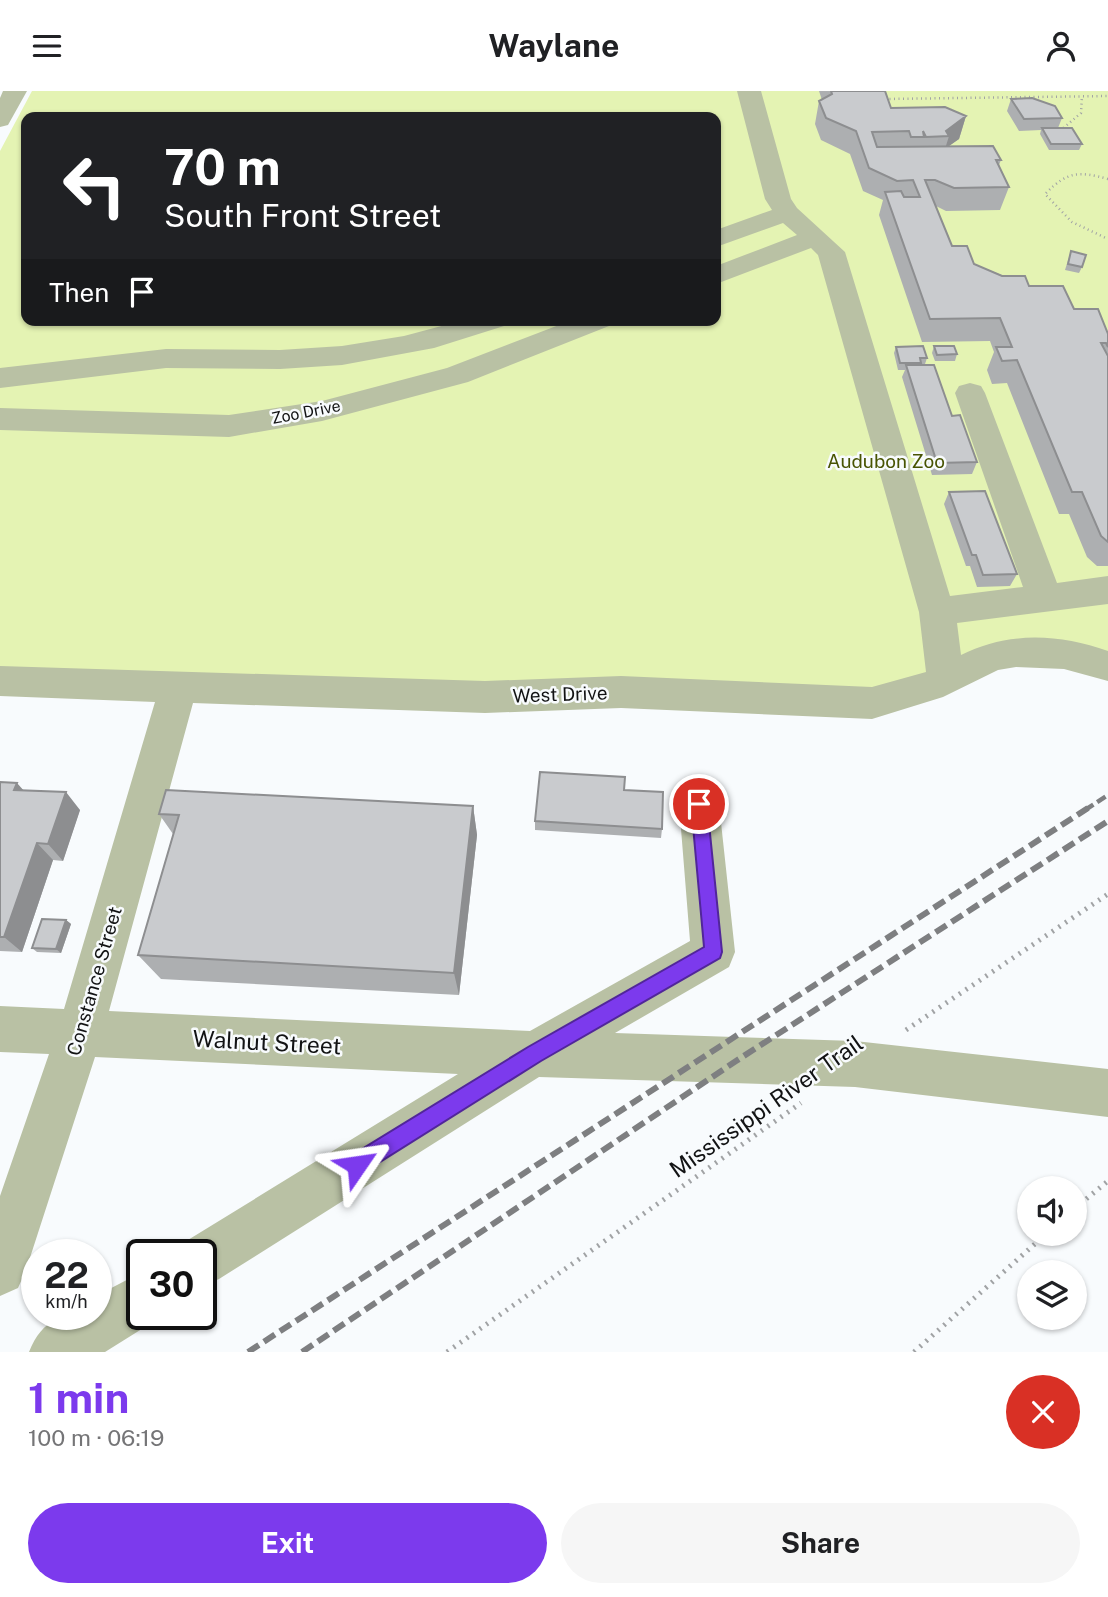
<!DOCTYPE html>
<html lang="en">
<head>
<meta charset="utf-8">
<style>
	body { margin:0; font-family:"Public Sans",sans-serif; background:#f6f6f6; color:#202124; height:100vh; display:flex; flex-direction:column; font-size:26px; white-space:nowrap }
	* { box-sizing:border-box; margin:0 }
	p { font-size:23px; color:#757577 }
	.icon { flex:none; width:38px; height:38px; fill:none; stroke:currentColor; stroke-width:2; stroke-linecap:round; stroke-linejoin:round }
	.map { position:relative; height:1261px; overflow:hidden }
	.side { display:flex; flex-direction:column; background:#fff; flex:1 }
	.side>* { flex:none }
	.guide { position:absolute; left:21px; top:21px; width:700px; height:214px; border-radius:14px; box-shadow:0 2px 5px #0004; background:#202124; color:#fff; overflow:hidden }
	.tools { position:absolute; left:1017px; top:1085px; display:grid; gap:14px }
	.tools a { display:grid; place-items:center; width:70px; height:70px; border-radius:50%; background:#fff; box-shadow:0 2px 5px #0004; font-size:35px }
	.speed { position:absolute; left:21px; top:1148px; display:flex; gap:14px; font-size:35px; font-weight:700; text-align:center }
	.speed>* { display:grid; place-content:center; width:91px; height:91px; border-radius:50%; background:#fff; box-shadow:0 2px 5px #0004; line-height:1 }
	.speed small { font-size:18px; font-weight:400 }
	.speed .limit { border:4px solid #111; border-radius:10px; background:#fff; color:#111 }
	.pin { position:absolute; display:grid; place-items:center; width:60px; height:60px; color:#fff; margin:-30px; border:4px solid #fff; border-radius:50%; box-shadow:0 2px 7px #0007 }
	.me { position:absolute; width:77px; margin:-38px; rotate:58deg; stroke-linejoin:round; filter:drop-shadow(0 0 5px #0008) }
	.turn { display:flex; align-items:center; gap:24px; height:147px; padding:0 28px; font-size:32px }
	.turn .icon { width:91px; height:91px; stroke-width:2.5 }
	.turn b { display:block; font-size:49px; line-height:60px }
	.then { display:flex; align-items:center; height:66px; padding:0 28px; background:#0003; gap:14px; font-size:26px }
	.round { display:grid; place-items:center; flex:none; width:74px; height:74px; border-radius:37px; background:#f6f6f6 }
	.head { display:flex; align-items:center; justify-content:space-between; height:119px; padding:0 28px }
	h1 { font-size:42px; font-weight:700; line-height:52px; color:#7c3aed }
	.action { display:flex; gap:14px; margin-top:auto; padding:14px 28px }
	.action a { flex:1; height:80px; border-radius:42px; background:#7c3aed; color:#fff; font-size:28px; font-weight:700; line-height:80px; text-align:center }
	.action a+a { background:#f6f6f6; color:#202124 }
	header { display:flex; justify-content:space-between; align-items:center; height:91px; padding:0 28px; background:#fff; font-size:32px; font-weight:700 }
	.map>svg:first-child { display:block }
</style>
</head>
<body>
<header><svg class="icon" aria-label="menu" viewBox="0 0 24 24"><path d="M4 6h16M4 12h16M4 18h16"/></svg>Waylane<svg class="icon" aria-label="person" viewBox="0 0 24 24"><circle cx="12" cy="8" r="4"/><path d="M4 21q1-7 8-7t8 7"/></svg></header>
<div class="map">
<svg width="1108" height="1261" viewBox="0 0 1108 1261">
	<rect width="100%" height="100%" fill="#f8fbfd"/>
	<path fill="#e4f3b3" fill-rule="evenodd" d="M32 0H1108V575L1026 560 872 612 0 581V60ZM26 26H716V229H26Z"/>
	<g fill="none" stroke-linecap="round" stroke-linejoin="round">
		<path stroke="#a1a3a5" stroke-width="2.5" stroke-dasharray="1 3.5" stroke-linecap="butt" d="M885 8 1108 5
			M1060 40 1081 22 1082 5
			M1108 88C1078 80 1068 80 1045 103L1072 131 1108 148"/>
		<path stroke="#a1a3a5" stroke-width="5" stroke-dasharray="2 6" stroke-linecap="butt" d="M906 939 1108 803
			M1074 1118 1108 1090
			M447 1261 801 1012
			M914 1261 1046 1143"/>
		<path fill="#b9c1a4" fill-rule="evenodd" d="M3 0H27L8 34 0 36V7Z
			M737 0H761L791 108 797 117 845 161 950 505 1023 496 955 302 959 295 970 292 981 295 985 302 1057 492 1108 485V513L957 532 961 564C1009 540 1059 543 1108 560V590L1064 578 1016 576 998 579 943 606 872 628 621 617 485 622 193 612 109 920 530 940 690 850 679 713 685 700 699 695 713 700 719 713 735 861 729 876 615 942 855 950 1108 978V1026L855 996 539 986 219 1188 201 1196V1164H178L183 1152 458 983 95 966 26 1179 18 1197 0 1205V1105L49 963 0 961V915L64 918 155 611 0 605V575L485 590 621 585 872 596 926 581 919 521 818 164 811 157 716 193V175L797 144 783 132 716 156V139L772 119 765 108Z
			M464 229H508L504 235 434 257 342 274 280 278 166 277 0 297V277L166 258 280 259 342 255 404 245Z
			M572 229H613L609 235 468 291 322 330 229 346 0 339V317L229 324 322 310 447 277Z
			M142 1181V1223H162L161 1226 105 1261H29C43 1227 62 1223 96 1223V1205Z"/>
		<path stroke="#7e7f81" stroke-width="4.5" stroke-dasharray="10 4.5" stroke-linecap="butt" d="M1085 719 1108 704"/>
		<path stroke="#7e7f81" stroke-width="6" stroke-dasharray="13 6" stroke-linecap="butt" d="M248 1261 1088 717
			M302 1261 736 970 1108 730"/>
	</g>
	<path fill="#adafb1" d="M819 0H885L891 17 966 25 959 48 948 55 1001 69 999 74 1009 96 1000 119 946 120 936 115 952 155 974 173 1029 195 1074 218 1108 243V475H1097L1087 466 1069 423H1059L1007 292 992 293 987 279 994 261 990 250 922 251 879 124 883 109 863 100 850 63 821 49 815 33 819 10 822 9Z
		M1011 8 1062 27 1058 37 1082 53 1079 59H1049L1040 43 1041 39 1019 40 1007 20Z
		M1071 160 1082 176 1079 182 1065 179Z
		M934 255 957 263 955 270H935L932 262Z
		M896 256 927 267 925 273 921 274 952 325 977 371 972 383 932 384 902 286 905 279H898L894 262Z
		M949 401 1017 483 1010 495 977 496 970 475H966L944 413Z
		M0 691 80 719 63 770 53 769 22 861 0 860Z
		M624 699 662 738 661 747 535 739V730Z
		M473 715 477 744 459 904 161 888 138 864 173 743 159 723Z
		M66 829 71 833 61 862 37 861 32 857Z"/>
	<path fill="#8d8e90" d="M966 25 959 48 945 58 949 45 946 40Z
		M17 692 33 710 14 699Z
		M66 701 80 719 63 770 48 753Z
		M473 715 477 744 459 904 454 882Z
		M37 752 53 769 22 861 4 846Z
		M66 829 71 833 61 862 56 858Z"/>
	<path fill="#c9cbce" stroke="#8d8e90" stroke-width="2" d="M831 0H885L891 17 945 16 966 25 946 40 949 45 926 46 923 40 924 46H911L909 40 872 41 877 56 993 55 1001 69H996L1009 96 954 97 935 89H925L952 155H967L974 173 1002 185H1025L1029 195H1063L1074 218H1098L1108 243V256L1106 252H1101L1108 265V451L1101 445 1082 401H1072L1017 269 1002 270 996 256H1012L1000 227 930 228 885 101 901 100 904 106H920L913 89 897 90 869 77 856 40 826 27 819 10 832 3Z
		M1032 7 1055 15 1062 27 1024 28 1011 8Z
		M1042 37H1072L1082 53H1051Z
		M1071 160 1086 164 1082 176 1068 173Z
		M923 255 927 267H920L921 272H900L896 256Z
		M934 255H954L957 263 937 264Z
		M906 274H934L952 325 960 324 977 371 937 372Z
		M985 400 1017 483 983 484 976 464H972L949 401Z
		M540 681 625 686 624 699 663 701 662 738 535 730Z
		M0 691 17 692 14 699 66 701 48 753 37 752 4 846H0Z
		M166 699 473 715 454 882 138 864 179 724 159 723Z
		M42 828 66 829 56 858 32 857Z"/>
	<path fill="#7c3aed" stroke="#51269a" stroke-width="2" d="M699 705 705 708 707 713 722 861 720 867 541 970 364 1081 357 1084 349 1081 346 1074 349 1066 528 956 704 856 691 713 693 708Z"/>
	<g text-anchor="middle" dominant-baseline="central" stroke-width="5" stroke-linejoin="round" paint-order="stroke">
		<g font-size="16" fill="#121314" stroke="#f8fbfd">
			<text transform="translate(306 321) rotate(-11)">Zoo Drive</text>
		</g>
		<g font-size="19" fill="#485403" stroke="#f8fbfd">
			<text x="886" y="370">Audubon Zoo</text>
		</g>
		<g font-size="19" fill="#121314" stroke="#f8fbfd">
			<text transform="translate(560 603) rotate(-2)">West Drive</text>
			<text transform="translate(94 890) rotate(-74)">Constance Street</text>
		</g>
		<g font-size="23" fill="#121314" stroke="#f8fbfd">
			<text transform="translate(267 951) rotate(3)">Walnut Street</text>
			<text transform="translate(766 1015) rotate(-35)">Mississippi River Trail</text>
		</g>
	</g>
</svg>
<div class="tools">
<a><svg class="icon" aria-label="sound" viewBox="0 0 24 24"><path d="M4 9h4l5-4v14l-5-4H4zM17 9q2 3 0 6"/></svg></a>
<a><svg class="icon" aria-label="layers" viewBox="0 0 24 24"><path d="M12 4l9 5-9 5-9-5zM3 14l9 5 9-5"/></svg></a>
</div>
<div class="speed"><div>22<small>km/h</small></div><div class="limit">30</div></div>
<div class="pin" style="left:699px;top:713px;background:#d93025"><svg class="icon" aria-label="arrive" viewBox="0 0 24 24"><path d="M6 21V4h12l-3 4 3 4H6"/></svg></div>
<svg class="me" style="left:357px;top:1074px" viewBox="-20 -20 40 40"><path d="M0-17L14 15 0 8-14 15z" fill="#7c3aed" stroke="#fff" stroke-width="4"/></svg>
<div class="guide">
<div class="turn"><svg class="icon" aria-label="left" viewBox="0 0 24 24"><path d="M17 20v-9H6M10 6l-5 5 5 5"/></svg><div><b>70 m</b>South Front Street</div></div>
<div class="then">Then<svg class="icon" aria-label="arrive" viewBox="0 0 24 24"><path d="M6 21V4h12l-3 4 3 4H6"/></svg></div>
</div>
</div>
<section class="side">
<div class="head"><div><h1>1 min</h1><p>100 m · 06:19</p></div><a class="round" style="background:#d93025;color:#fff"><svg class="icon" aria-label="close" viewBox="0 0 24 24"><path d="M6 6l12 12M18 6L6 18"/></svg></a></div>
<div class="action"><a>Exit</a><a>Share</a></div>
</section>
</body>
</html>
